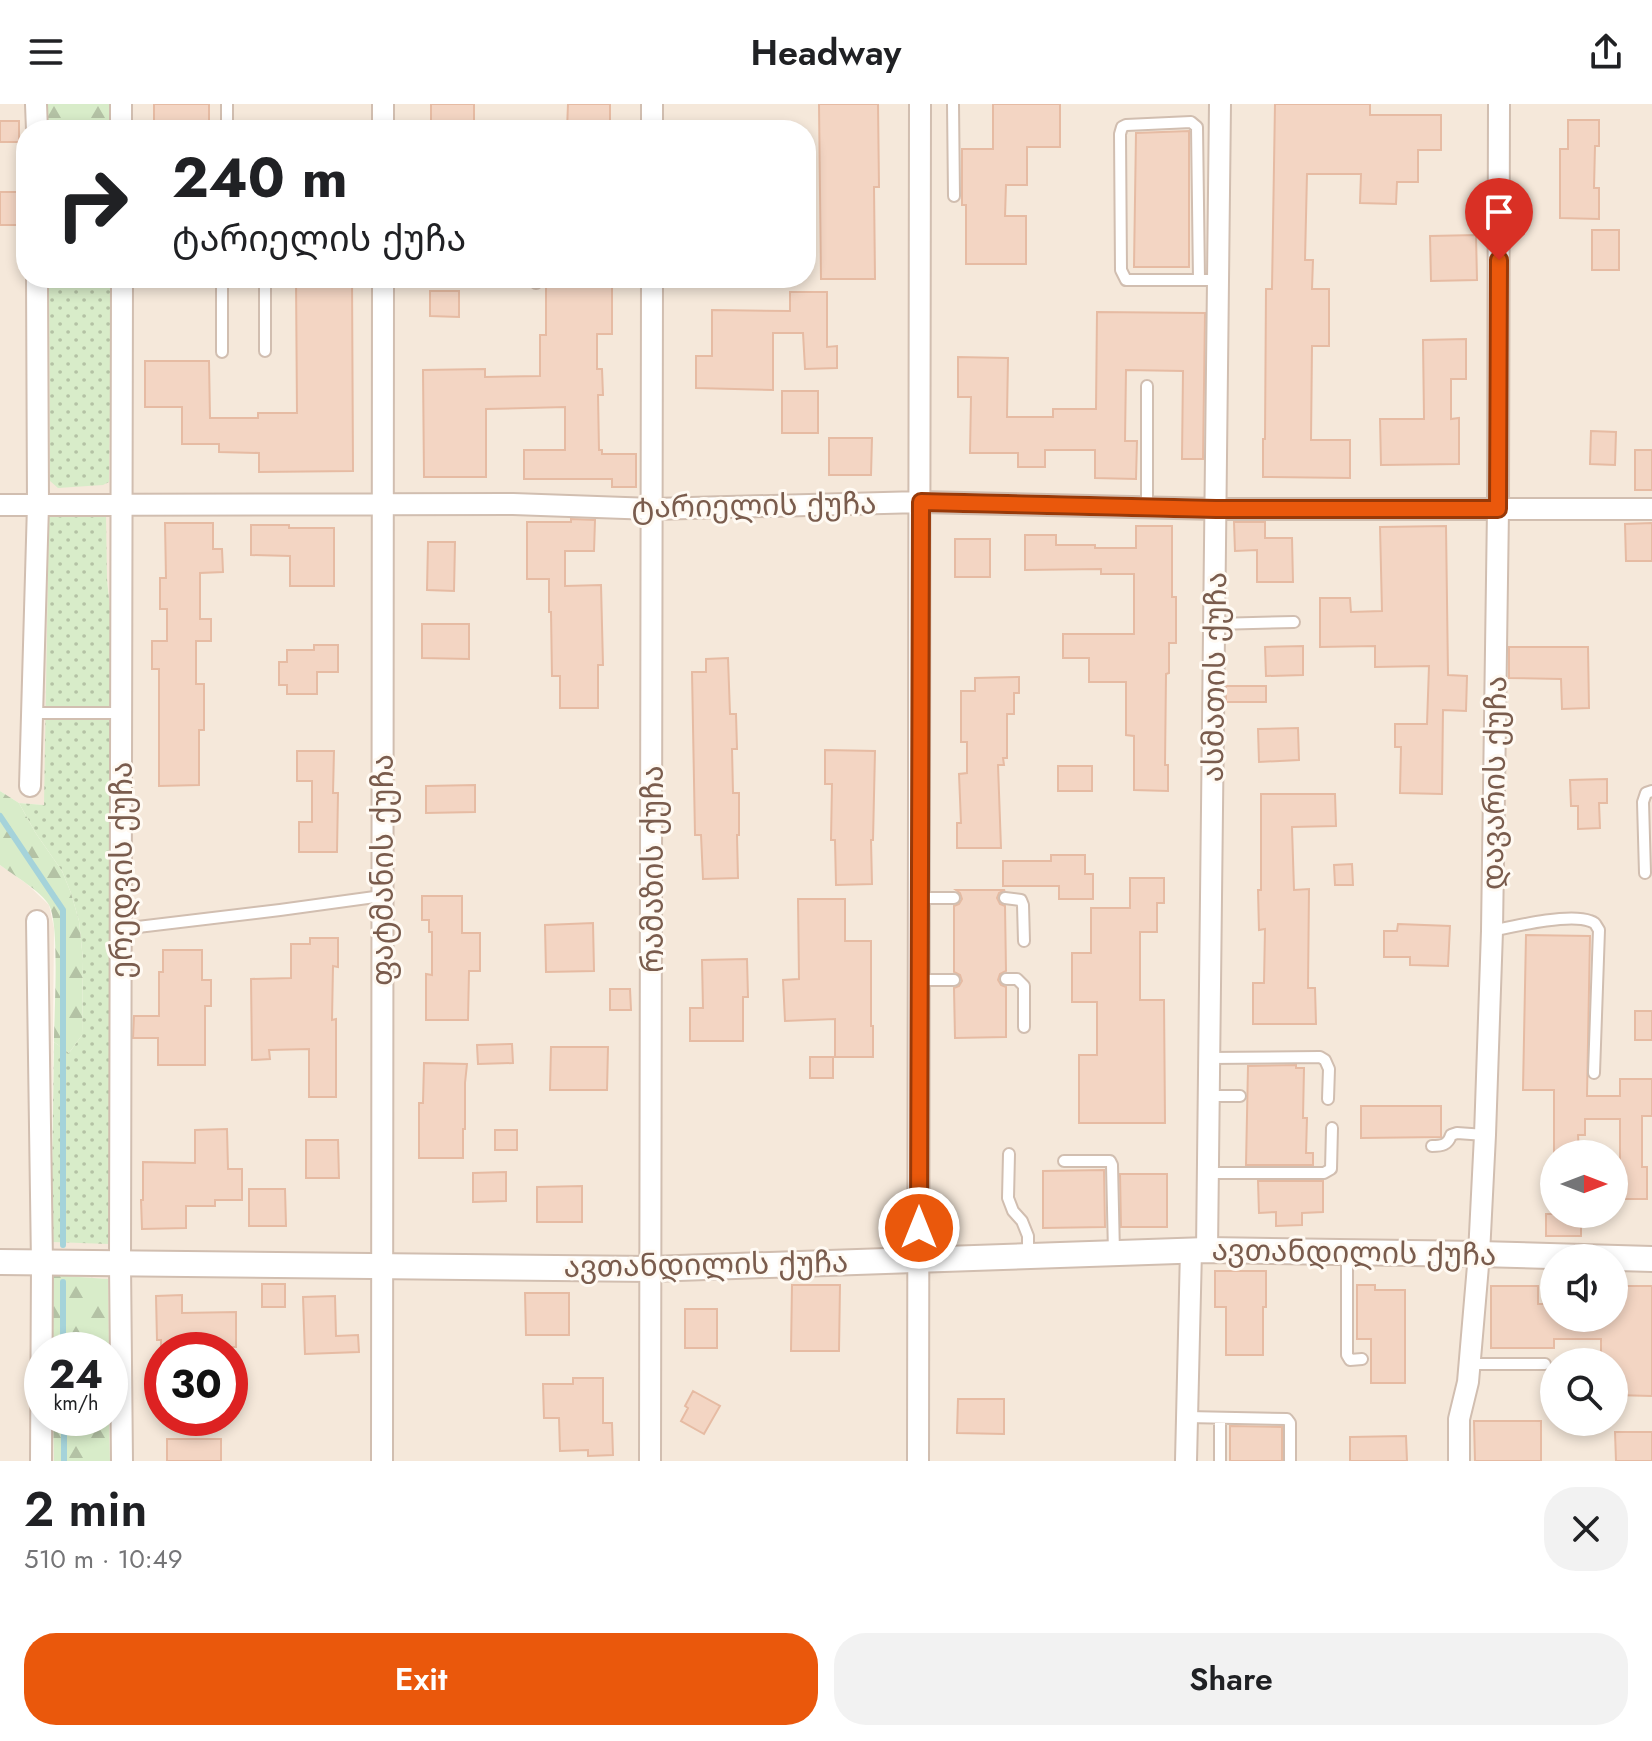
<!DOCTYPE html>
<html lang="en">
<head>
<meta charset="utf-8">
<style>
	body { margin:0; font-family:Jost,"Noto Sans Georgian",sans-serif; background:#f2f2f2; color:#202124; height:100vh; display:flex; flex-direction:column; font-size:30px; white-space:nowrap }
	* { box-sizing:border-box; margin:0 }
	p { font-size:26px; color:#757577 }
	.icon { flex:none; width:44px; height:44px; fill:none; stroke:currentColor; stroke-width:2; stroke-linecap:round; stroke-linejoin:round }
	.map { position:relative; height:1357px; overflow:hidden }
	.panel { display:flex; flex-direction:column; background:#fff; flex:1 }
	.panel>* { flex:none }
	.banner { position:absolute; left:16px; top:16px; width:800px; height:168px; border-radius:32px; box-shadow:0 4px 12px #0003; background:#fff; color:#202124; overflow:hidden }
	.needle { width:52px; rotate:90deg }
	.fabs { position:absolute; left:1540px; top:1036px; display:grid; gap:16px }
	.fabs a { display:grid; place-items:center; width:88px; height:88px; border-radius:50%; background:#fff; box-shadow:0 4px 12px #0003; font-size:40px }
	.speed { position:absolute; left:24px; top:1228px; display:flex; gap:16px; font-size:40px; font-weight:700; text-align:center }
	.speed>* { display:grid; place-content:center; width:104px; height:104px; border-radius:50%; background:#fff; box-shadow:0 4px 12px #0003; line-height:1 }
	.speed small { font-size:20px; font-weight:400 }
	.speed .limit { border:12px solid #d22; background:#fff; color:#111 }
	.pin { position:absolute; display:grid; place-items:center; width:68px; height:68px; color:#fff; margin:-82px -34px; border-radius:50% 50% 50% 0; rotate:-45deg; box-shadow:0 0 8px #0007 }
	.pin .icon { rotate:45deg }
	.me { position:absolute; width:88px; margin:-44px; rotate:0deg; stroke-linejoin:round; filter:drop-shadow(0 0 6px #0008) }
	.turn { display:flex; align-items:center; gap:28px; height:168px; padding:0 24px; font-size:36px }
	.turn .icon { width:104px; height:104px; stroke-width:2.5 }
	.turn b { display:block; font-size:56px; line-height:68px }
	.round { display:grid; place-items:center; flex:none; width:84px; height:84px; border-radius:32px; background:#f2f2f2 }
	.overview { display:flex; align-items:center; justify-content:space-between; height:136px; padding:0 24px }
	h1 { font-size:48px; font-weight:600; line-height:60px }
	.button { display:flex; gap:16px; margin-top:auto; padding:16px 24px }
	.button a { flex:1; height:92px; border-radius:32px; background:#ea580c; color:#fff; font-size:32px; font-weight:600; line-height:92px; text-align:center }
	.button a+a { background:#f2f2f2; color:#202124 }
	header { display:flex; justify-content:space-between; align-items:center; height:104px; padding:0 24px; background:#fff; font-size:36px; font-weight:600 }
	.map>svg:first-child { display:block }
</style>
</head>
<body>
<header><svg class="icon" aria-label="menu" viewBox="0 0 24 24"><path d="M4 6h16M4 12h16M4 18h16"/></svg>Headway<svg class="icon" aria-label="share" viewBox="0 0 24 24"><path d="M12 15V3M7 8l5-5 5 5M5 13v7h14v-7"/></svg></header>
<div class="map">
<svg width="1652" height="1357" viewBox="0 0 1652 1357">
	<defs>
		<pattern id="grass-dots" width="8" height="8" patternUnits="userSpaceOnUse" patternTransform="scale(2)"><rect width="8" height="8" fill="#d8ecc9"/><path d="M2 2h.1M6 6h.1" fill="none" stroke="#b4c2a5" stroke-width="1.8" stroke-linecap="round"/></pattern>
		<pattern id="forest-firs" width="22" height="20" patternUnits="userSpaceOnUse" patternTransform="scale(2)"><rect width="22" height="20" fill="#d8ecc9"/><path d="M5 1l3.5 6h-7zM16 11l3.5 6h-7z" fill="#b4c2a5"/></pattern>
	</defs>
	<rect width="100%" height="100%" fill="#fdf6ec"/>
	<path fill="#f5e8da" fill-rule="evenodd" d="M0 0H48V26H26V174H49L50 377H109L112 174H806V26H113V0H1652V1357H110L108 1175 51 1172 52 1246H42V1314H53L54 1357H0V761L27 780 49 801 54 824 51 1138 110 1139 111 514 107 475 44 701 19 699 0 687ZM1554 1050H1614V1110H1554ZM1554 1154H1614V1214H1554ZM162 1246H230V1314H162ZM1554 1258H1614V1318H1554Z"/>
	<path fill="url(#grass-dots)" d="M49 174H112L109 378 103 381 58 384 50 377Z
		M49 409 106 410 107 475 111 514 110 1140 51 1138 54 938 69 949 82 931 83 856 79 817 71 789 62 767 35 728 19 699 44 701Z"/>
	<path fill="url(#forest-firs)" d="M48 0H113V20L66 26H48Z
		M0 687 19 699 35 728 62 767 71 789 79 817 83 856 82 931 69 949 54 938C54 911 60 820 49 801 42 788 12 770 0 761Z
		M51 1171 108 1175 109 1246H52Z
		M53 1314H109L110 1357H54Z"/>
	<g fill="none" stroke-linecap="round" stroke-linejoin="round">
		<path stroke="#a5d3da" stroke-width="6" d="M0 712 63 806V1141
			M63 1178V1246
			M64 1314V1357"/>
	</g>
	<path fill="#f3d5c3" stroke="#e6bba3" stroke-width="2" d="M154 0H209V26H154Z
		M431 0H474V17H468V26H431Z
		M568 0H610V26H567Z
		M819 0H878L879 83H874L875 175H821Z
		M993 0H1060V43H1027V81H1006L1005 112H1026V160H966V101H962V45H993Z
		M1275 0H1370V11H1441V46H1418V78H1397L1396 100 1360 99 1361 70H1307L1305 156H1313L1312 185H1329V242H1312L1311 336H1350V374L1263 373V335H1265L1266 185H1272Z
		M1568 16H1599V42H1595L1594 84H1599V115L1560 114V45H1568Z
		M0 17H19V38H0Z
		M1189 27V163H1134L1136 29Z
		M0 88H19V121H0Z
		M1592 126H1619V166H1592Z
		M1476 131 1477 176 1431 177 1430 132Z
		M296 174H352L353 367 259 368V349L219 348V340H182V303H145V257H209L210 314H258V309H297Z
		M546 174H612V230H597V265H602L603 291H598L599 346H602V350H636V383H612V375H524V346H565V303L486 305V373H424L423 266 485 265V273L540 272V231H546Z
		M430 187H459V213L430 212Z
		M790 188H827V243L837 242V264L805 265 803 229H773V286L696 284V252H712V206L790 207Z
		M1097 208 1205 209 1203 355H1182L1183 267 1126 266 1125 337H1137L1136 375 1095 374V346H1045V363H1018V349H970L971 293H958V253L1008 254 1007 313H1053V305H1096Z
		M1466 235V275H1451V315L1459 314V360L1381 361 1380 315H1424L1423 236Z
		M782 287H818V329H782Z
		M1591 327 1616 328 1615 361 1590 360Z
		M829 334H872L871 371H829Z
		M1635 346H1652V386H1635Z
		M571 415 595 416 594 447H565V482L601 481 603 561H598V604H560V572H552L551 508H549V475H527V418H571Z
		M1234 418H1265V434H1292L1293 478H1257V446L1235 447Z
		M165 419H213V445H222L223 468 200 469V515H211V537H196V580H204V626H199V681L159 682V565H152V537H167V505H160V474H166Z
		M1652 419V457H1626L1625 420Z
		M251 421H289V424H334V482H290V452L251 451Z
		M1136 422H1172V493H1176V539H1169V569L1166 570 1165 661H1168V687L1134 686V632L1126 631V578H1089V554H1063V530H1134V470H1101V465L1025 466V431H1056V441H1095V444H1136Z
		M1446 422 1448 571 1467 572 1466 607 1443 606 1442 690 1400 689 1401 643H1395V620H1427L1429 562 1375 563V542L1320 543V494H1350L1351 508 1382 507 1380 423Z
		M955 435H990V473H955Z
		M428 438H455L454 487 427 486Z
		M422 520H469V555L422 554Z
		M314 541H338V568H317V590H287V581H279V558H287V546H314Z
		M1303 542V571L1266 572 1265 543Z
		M1509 543H1588L1589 604 1562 605 1561 575 1509 574Z
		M728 554 730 610H736L737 645H732L733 689H739V731H737L738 774 703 775 701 731H695L692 568H706V555Z
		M1019 573V589H1014V610H1007V654H1003L1004 661H998L1001 744H957V719H961L959 670 967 669V638H961V587H975V574Z
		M1226 582H1266V598H1226Z
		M1298 624 1299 656 1259 658 1258 625Z
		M825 646 875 647 873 736H871L872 780 836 781 835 736H831L832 680H825Z
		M297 647H334L333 689H338L337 748H299V718H312V677H297Z
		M1058 662H1092V687H1058Z
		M1607 675V699H1599L1600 724 1578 725V702H1571L1570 676Z
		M475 681V708L426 709V682Z
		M1261 690H1335L1336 722 1292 723 1294 786 1309 785 1308 884H1315L1316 920H1253V879H1264L1265 825 1259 826 1258 786H1261Z
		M1051 751H1085V770H1093V795H1059V782H1003V757H1051Z
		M1352 760 1353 781H1335L1334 761Z
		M1130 774H1164V799H1157V828H1140V896H1164L1165 1019H1079V951H1097V898H1072V849H1091V804H1130Z
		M956 786H1005L999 789 997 794 1000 800 1005 802 1006 867 1000 870 998 876 1001 881 1006 883V933L955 934 954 884 959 882 962 877 960 871 954 868V802L959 800 962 795 960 789Z
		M422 792H462V829H480V867H469L468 916H426V870L432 871V828H429V816H422Z
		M798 795H845V837H871V922H873V953H835V915L785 917 783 876 799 875Z
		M593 819 594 867 546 868 545 821Z
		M1398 820 1450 822 1448 862 1410 861V853H1384V827H1397Z
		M1526 831 1590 832 1587 992H1620V975H1652V1012H1642V1063H1647V1095H1618V1089H1614V1063H1620V1015H1585V1031H1578L1579 1049H1554V986H1523Z
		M310 834H338V863L333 862 332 916 336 915V993H309V945L269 946 270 955 252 956 251 875 291 874V840H310Z
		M163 846H202V876H211V902H205V961H158V934H133L134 912H159V868H163Z
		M747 855 748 893H743V937H690V904H703L702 856Z
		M610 885H630L631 906H610Z
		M1635 907H1652V936H1635Z
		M512 940 513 959 478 960 477 941Z
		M551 943H608L607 986H550Z
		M810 953H833V974H810Z
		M424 959 467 960 465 979V1025H463V1054H419V999H423Z
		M1296 961V964H1304L1303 1014H1307L1306 1049H1313V1061H1246L1248 962Z
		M1361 1002H1441V1033L1361 1034Z
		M227 1025 228 1065H242V1096H215V1102H186V1124L142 1125 141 1096H143V1058L195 1059V1026Z
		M495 1026H517V1046H495Z
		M306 1036H338L339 1074H306Z
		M1104 1066 1105 1123 1043 1124V1067Z
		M506 1068V1097L473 1098V1069Z
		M1120 1070H1167V1123H1121Z
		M1258 1077H1323V1108L1302 1109V1121L1276 1122V1108L1259 1109Z
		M582 1082V1118H537V1083Z
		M249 1085H285L286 1122H249Z
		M1546 1110H1581V1132H1546Z
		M1215 1167H1266V1203H1263V1251H1226V1203H1215Z
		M262 1180H285V1203H262Z
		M792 1181H840L839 1247H791Z
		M1357 1181H1375V1186H1405V1279H1371V1235H1357Z
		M1491 1182H1538V1200H1554V1214H1614V1182H1652V1292L1614 1291V1258H1601V1235H1554V1244H1491Z
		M525 1189H569V1231H526Z
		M182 1191V1209L236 1208V1243H161V1236H157L156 1192Z
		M335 1192 336 1232 358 1231 359 1248 305 1250 303 1193Z
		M685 1205H717V1244H685Z
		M573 1274H603V1319H612L613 1351 588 1352V1346L560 1347 559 1314H544L543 1280H573Z
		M693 1287 720 1302 704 1330 681 1317 688 1304 685 1302Z
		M958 1295H1004V1330L957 1329Z
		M1474 1317H1541V1357H1475Z
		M1230 1322 1282 1323V1357H1230Z
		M1615 1328H1652V1357H1616Z
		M1406 1332 1407 1357H1350V1333Z
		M167 1335H221V1357H167Z"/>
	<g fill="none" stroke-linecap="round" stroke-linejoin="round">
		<g stroke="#d1beb0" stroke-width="14">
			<path id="service" d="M227 0V26
				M953 0 954 92
				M222 174V248
				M536 174V179
				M1199 176 1197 23 1191 18 1126 21 1122 23 1120 30 1121 166 1126 176H1219
				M265 247V174
				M1147 282V404
				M1214 520 1294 518
				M32 609H121
				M1645 769 1643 698 1646 689 1652 687
				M920 794H954
				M1005 794 1021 796 1023 801 1024 837
				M121 825 280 806 382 792
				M1492 827C1515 822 1569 809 1590 817 1596 819 1595 820 1599 826L1594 969
				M1006 875H1017L1024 882V923
				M920 876H954
				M1209 954 1320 953 1325 956 1329 965 1328 995
				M1209 992H1240
				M1432 1042C1442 1042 1448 1041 1451 1031L1457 1029 1485 1031
				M1009 1050 1008 1094 1013 1107 1022 1117 1028 1132V1152
				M1064 1057H1110L1112 1061 1114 1149
				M1208 1069H1324L1331 1065 1332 1024
				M1347 1150V1251L1350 1256 1362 1255
				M1469 1260H1545
				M1187 1313 1287 1315 1290 1319V1357
				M1220 1357V1314"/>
		</g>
		<g stroke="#d1beb0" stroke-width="24">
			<path id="minor" d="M36 0 37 26
				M121 0V26
				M383 0V26
				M652 0V26
				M122 174 120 1161 122 1357
				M0 401 513 400 653 405 921 398 1216 405H1652
				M30 682 38 401 37 174
				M37 817 42 1159 41 1357
				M1207 1146 1220 0
				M382 1357 383 174
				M650 1357 652 174
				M918 1357 920 0
				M1186 1357 1191 1146
				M1459 1357V1315L1468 1278 1479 1150 1485 1031 1492 827 1498 405 1499 0"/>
		</g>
		<g stroke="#d1beb0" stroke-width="28">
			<path id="tertiary" d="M0 1158 650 1165 1207 1146 1479 1150 1652 1155"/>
		</g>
		<use href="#service" stroke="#fff" stroke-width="10"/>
		<use href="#minor" stroke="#fff" stroke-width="20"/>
		<use href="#tertiary" stroke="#fff" stroke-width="24"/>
	</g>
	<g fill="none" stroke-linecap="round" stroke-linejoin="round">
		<g stroke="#983908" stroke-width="20">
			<path id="route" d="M919 1124 921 398 1216 405H1498L1499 156"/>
		</g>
		<use href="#route" stroke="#ea580c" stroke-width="14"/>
	</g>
	<g text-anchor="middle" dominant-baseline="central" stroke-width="6" stroke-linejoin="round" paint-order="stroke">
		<g font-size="30" fill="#7a5c4d" stroke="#fffaf3">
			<text transform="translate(754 401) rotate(-1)">ტარიელის ქუჩა</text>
			<text transform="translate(1214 573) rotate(-89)">ასმათის ქუჩა</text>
			<text transform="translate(1494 679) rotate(-89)">დავარის ქუჩა</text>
			<text transform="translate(652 765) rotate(-90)">რამაზის ქუჩა</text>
			<text transform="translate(121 766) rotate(-90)">ერედვის ქუჩა</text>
			<text transform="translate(382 766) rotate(-90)">ფატმანის ქუჩა</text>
			<text transform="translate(1354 1148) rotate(1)">ავთანდილის ქუჩა</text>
			<text transform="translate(706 1160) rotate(-1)">ავთანდილის ქუჩა</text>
		</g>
	</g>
</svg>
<div class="fabs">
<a><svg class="needle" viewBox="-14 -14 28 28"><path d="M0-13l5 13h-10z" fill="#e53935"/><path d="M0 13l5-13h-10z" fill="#757577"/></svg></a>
<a><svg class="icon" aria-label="sound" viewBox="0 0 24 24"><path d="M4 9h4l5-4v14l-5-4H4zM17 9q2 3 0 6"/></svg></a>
<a><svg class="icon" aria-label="search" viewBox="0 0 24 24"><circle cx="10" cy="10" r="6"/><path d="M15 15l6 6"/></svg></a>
</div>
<div class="speed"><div>24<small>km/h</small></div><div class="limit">30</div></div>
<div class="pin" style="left:1499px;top:156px;background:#d93025"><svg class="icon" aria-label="arrive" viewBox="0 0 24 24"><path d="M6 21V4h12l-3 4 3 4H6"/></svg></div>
<svg class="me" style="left:919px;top:1124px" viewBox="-20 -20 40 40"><circle r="17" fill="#ea580c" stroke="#fff" stroke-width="3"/><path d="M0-11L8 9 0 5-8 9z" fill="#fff"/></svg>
<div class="banner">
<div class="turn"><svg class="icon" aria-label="right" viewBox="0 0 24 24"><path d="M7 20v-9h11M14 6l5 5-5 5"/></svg><div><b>240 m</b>ტარიელის ქუჩა</div></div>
</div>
</div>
<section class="panel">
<div class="overview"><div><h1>2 min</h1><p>510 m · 10:49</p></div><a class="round"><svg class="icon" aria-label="close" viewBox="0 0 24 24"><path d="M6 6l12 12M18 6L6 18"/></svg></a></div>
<div class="button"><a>Exit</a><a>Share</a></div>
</section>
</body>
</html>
